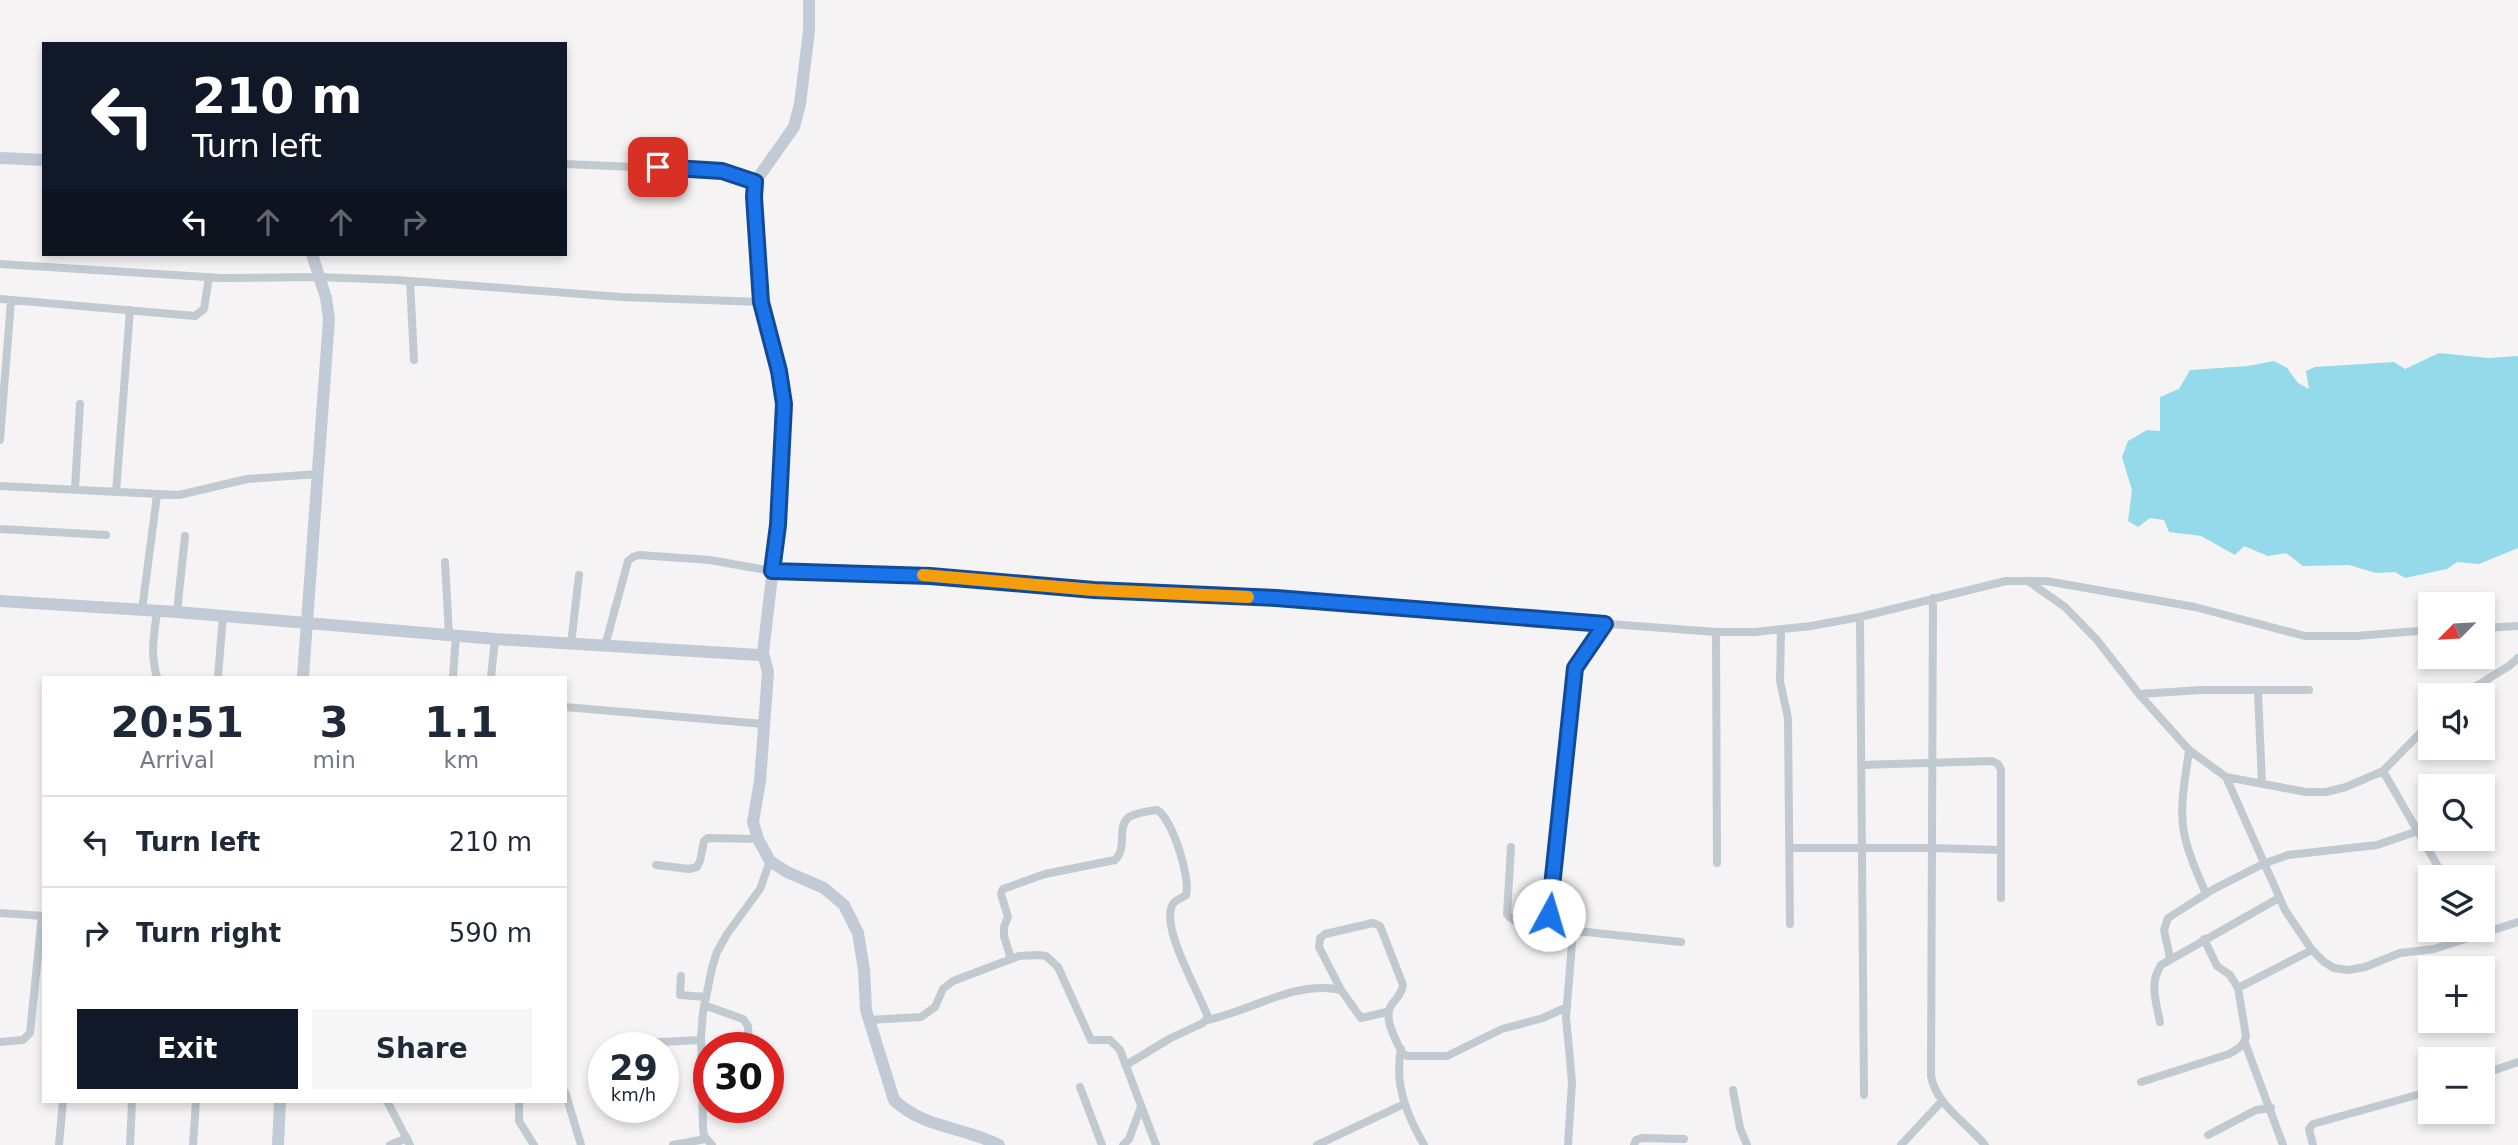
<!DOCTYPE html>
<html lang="en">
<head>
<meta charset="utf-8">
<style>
	body { margin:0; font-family:"DejaVu Sans",sans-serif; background:#f6f6f7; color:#1f2937; height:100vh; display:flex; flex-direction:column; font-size:26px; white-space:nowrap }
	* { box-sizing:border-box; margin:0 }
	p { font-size:23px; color:#747a83 }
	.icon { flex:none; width:38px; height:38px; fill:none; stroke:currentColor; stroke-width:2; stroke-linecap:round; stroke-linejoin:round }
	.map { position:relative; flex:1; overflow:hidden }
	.drawer { position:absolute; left:42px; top:676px; width:525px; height:427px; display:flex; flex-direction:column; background:#fff; border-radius:0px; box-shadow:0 4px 10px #0003 }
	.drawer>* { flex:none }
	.top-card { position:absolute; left:42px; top:42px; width:525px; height:214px; border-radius:0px; box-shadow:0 4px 10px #0003; background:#111827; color:#fff; overflow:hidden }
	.needle { width:46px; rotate:246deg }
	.tools { position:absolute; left:2418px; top:592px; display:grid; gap:14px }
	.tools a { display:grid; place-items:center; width:77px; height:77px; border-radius:0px; background:#fff; box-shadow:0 4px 10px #0003; font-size:35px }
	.speed { position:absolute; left:588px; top:1032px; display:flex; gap:14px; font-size:35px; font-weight:700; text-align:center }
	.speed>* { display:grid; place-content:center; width:91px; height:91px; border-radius:50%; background:#fff; box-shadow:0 4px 10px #0003; line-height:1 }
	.speed small { font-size:18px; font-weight:400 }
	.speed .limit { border:10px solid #d22; background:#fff; color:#111 }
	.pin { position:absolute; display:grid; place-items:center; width:60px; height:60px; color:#fff; margin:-30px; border-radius:14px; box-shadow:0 4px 10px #0006 }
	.me { position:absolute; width:77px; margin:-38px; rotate:6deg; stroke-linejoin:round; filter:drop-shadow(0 0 5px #0008) }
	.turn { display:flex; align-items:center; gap:24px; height:147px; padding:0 35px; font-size:32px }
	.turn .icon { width:91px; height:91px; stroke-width:2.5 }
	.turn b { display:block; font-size:49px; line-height:60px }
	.lanes { display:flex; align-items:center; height:66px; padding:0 35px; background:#0003; justify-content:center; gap:35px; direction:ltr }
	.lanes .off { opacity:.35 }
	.eta { display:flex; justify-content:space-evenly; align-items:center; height:119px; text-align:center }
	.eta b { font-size:42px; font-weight:700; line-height:49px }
	.button { display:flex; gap:14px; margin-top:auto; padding:14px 35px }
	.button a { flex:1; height:80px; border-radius:0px; background:#111827; color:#fff; font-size:28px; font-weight:700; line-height:80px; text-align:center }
	.button a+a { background:#f6f6f7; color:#1f2937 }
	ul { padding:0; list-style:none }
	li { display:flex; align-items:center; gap:21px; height:91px; padding:0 35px; border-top:2px solid #e0e1e3 }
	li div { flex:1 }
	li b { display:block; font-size:26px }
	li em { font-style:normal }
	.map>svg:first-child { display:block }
</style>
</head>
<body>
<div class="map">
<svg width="2518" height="1145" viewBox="0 0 2518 1145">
	<rect width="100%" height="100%" fill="#f5f3f3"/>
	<path fill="#94daea" d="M2439 353 2489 358 2518 356V548L2479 564 2457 562 2447 569 2405 578 2395 572 2376 573 2349 565 2303 566 2286 553 2268 556 2244 546 2235 555 2201 536 2169 532 2164 520 2150 518 2138 527 2128 521 2132 490 2122 457 2128 441 2147 430 2160 431V397L2179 389 2190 370 2248 366 2274 361 2287 368 2298 383 2309 389 2306 371 2315 367 2394 362 2405 369Z"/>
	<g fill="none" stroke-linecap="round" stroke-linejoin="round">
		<path stroke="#c1cad1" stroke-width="8" d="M565 164 722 171 755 182
			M0 264 222 278 319 277 396 280 621 297 761 302
			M410 281 414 360
			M0 299 195 316 204 309 209 277
			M0 440 11 300
			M0 486 179 495 247 479 319 474
			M75 489 80 404
			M116 492 130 310
			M0 529 106 535
			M445 562 449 635
			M2028 581 2065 607 2097 640 2139 694 2189 750 2226 777 2306 792H2326L2346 787 2383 771 2431 722
			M1933 598 1931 1076C1936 1105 1967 1123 1985 1145
			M142 610 157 495
			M157 611C154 636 150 653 157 677
			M177 612 185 536
			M1860 617 1864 1095
			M1605 623 1575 668 1549 920 1551 925 1558 929 1681 942
			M2483 628 2518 626
			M1781 630 1780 681 1788 718 1790 924
			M1716 632 1717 863
			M571 644 579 575
			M605 646 628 561 633 557 639 555 710 560 772 571 930 576 1095 590 1276 599 1716 632H1755L1811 626 1860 617 2006 581H2046L2195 607 2305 636H2356L2431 630
			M218 677 223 616
			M453 677 456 635
			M491 677 495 639
			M2258 692 2262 784
			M2139 694 2202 690H2309
			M2462 695 2509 666 2518 658
			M565 707 765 724
			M2189 750C2186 775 2180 801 2183 826 2186 850 2197 872 2206 894
			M1861 765 1992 761 1998 764 2001 770V898
			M2383 771 2444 877
			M2226 777 2285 910 2312 950 2324 962 2334 968 2348 970 2365 967 2400 953 2434 949 2518 922
			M2483 809 2490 805
			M2427 845 2438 838
			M1511 847 1507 914C1516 927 1535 924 1551 925
			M1789 848H1932L2000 850
			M656 865 689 869 697 867 700 861 704 841 708 838 758 839
			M0 913 44 916
			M2170 958 2164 930 2168 918 2212 890 2263 864 2288 855 2377 845 2418 831
			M1011 959 1004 936V927L1008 917 1001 894 1003 889 1045 874 1115 860C1128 848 1116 827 1129 817 1136 813 1149 811 1157 810 1172 818 1191 878 1186 895 1182 898 1175 900 1173 904 1159 926 1200 994 1208 1017L1203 1023 1169 1039 1126 1065
			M681 976 680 995 706 997
			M2238 988 2312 950
			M1341 990 1319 947 1320 938 1325 934 1373 923 1380 926 1403 985C1402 993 1397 998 1392 1004 1382 1018 1396 1039 1402 1053L1407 1056H1447L1502 1029 1543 1018 1567 1007
			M704 1005 743 1019 748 1026 749 1048
			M869 1020 921 1017 935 1007 943 989 953 981 1019 956 1039 955 1046 956 1058 967 1091 1040H1110L1120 1050 1156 1145
			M1207 1020C1251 1011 1295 980 1341 990L1361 1018 1387 1012
			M2160 1022C2156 1002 2149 983 2161 965L2279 898
			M0 1042 23 1040 30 1033 42 916
			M659 1042 701 1040
			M2245 1043 2283 1145
			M1401 1049C1394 1085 1407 1115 1424 1145
			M2483 1074 2518 1062
			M2141 1082 2229 1054C2238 1049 2244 1046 2246 1036L2238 988 2230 975 2217 966 2204 939
			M1080 1087 1102 1145
			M1733 1090 1740 1128 1747 1145
			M565 1092 581 1145
			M387 1101 410 1145
			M519 1101V1121L534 1145
			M2208 1135 2256 1110 2271 1108
			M59 1145 63 1101
			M130 1145 132 1101
			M193 1145 196 1101
			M390 1145 407 1138
			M673 1145 706 1139
			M712 1145 704 1136 703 1127 701 1037 703 1012 712 968 717 952 727 934 760 889 770 861
			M1123 1145 1129 1139 1141 1107
			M1317 1145 1404 1104
			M1568 1145 1572 1082 1566 1017 1573 931
			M1634 1145 1636 1140 1642 1138 1684 1139
			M1901 1145 1942 1101
			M2313 1145 2309 1129 2313 1124 2431 1091"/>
		<path stroke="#c2cbd5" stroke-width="12" d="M0 158 44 160
			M0 601 177 612 495 639 759 655 763 653 778 525 784 404 779 371 761 302 754 197 755 182 794 127 800 104 809 31V0
			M763 653 768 672 760 781 753 822 758 839 770 861 787 872 824 888 844 905 858 933 864 970 866 1010 894 1100C925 1129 962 1126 999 1145
			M303 677 329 319 326 298 312 254
			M278 1145 280 1101"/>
	</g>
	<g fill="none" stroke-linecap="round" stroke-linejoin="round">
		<g stroke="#114b97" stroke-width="18">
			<path id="route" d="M658 167 722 171 755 182 754 197 761 302 779 371 784 404 778 525 772 571 930 576 1094 590 1276 598 1605 624 1575 668 1549 915"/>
		</g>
		<use href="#route" stroke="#1a73e8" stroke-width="12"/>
		<path stroke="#f59e0b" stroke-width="12" d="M923 575 1094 590 1248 597"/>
	</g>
</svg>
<div class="tools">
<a><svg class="needle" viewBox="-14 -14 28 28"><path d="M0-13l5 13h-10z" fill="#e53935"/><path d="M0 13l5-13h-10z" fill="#747a83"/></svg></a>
<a><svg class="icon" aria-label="sound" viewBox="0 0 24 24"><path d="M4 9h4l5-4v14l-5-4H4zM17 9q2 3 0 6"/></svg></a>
<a><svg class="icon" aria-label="search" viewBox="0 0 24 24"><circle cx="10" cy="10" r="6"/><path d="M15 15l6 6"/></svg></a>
<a><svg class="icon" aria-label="layers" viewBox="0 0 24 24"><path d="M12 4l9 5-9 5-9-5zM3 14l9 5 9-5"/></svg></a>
<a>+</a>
<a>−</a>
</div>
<div class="speed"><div>29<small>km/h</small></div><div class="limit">30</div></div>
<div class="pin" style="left:658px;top:167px;background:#d93025"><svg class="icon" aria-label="arrive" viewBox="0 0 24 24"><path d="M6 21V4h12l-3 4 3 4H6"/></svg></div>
<svg class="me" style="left:1549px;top:915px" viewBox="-20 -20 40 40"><circle r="19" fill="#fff"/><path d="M0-13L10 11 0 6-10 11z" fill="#1a73e8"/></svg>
<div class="top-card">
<div class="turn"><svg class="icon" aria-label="left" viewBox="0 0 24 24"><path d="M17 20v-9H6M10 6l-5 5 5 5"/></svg><div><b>210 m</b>Turn left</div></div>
<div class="lanes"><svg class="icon" aria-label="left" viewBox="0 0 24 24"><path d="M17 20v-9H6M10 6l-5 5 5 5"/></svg><svg class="icon off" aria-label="ahead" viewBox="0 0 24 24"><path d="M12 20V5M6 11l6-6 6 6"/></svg><svg class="icon off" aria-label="ahead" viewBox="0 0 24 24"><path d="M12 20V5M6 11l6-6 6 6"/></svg><svg class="icon off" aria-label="right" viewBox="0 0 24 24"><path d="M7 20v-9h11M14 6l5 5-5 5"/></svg></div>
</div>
<section class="drawer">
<div class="eta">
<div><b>20:51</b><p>Arrival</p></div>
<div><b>3</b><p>min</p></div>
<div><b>1.1</b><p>km</p></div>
</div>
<ul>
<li><svg class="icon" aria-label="left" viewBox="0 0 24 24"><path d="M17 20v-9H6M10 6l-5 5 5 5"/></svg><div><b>Turn left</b></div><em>210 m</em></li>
<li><svg class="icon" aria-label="right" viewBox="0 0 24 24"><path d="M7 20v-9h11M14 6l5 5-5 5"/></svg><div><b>Turn right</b></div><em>590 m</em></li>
</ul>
<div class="button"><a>Exit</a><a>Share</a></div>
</section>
</div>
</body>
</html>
